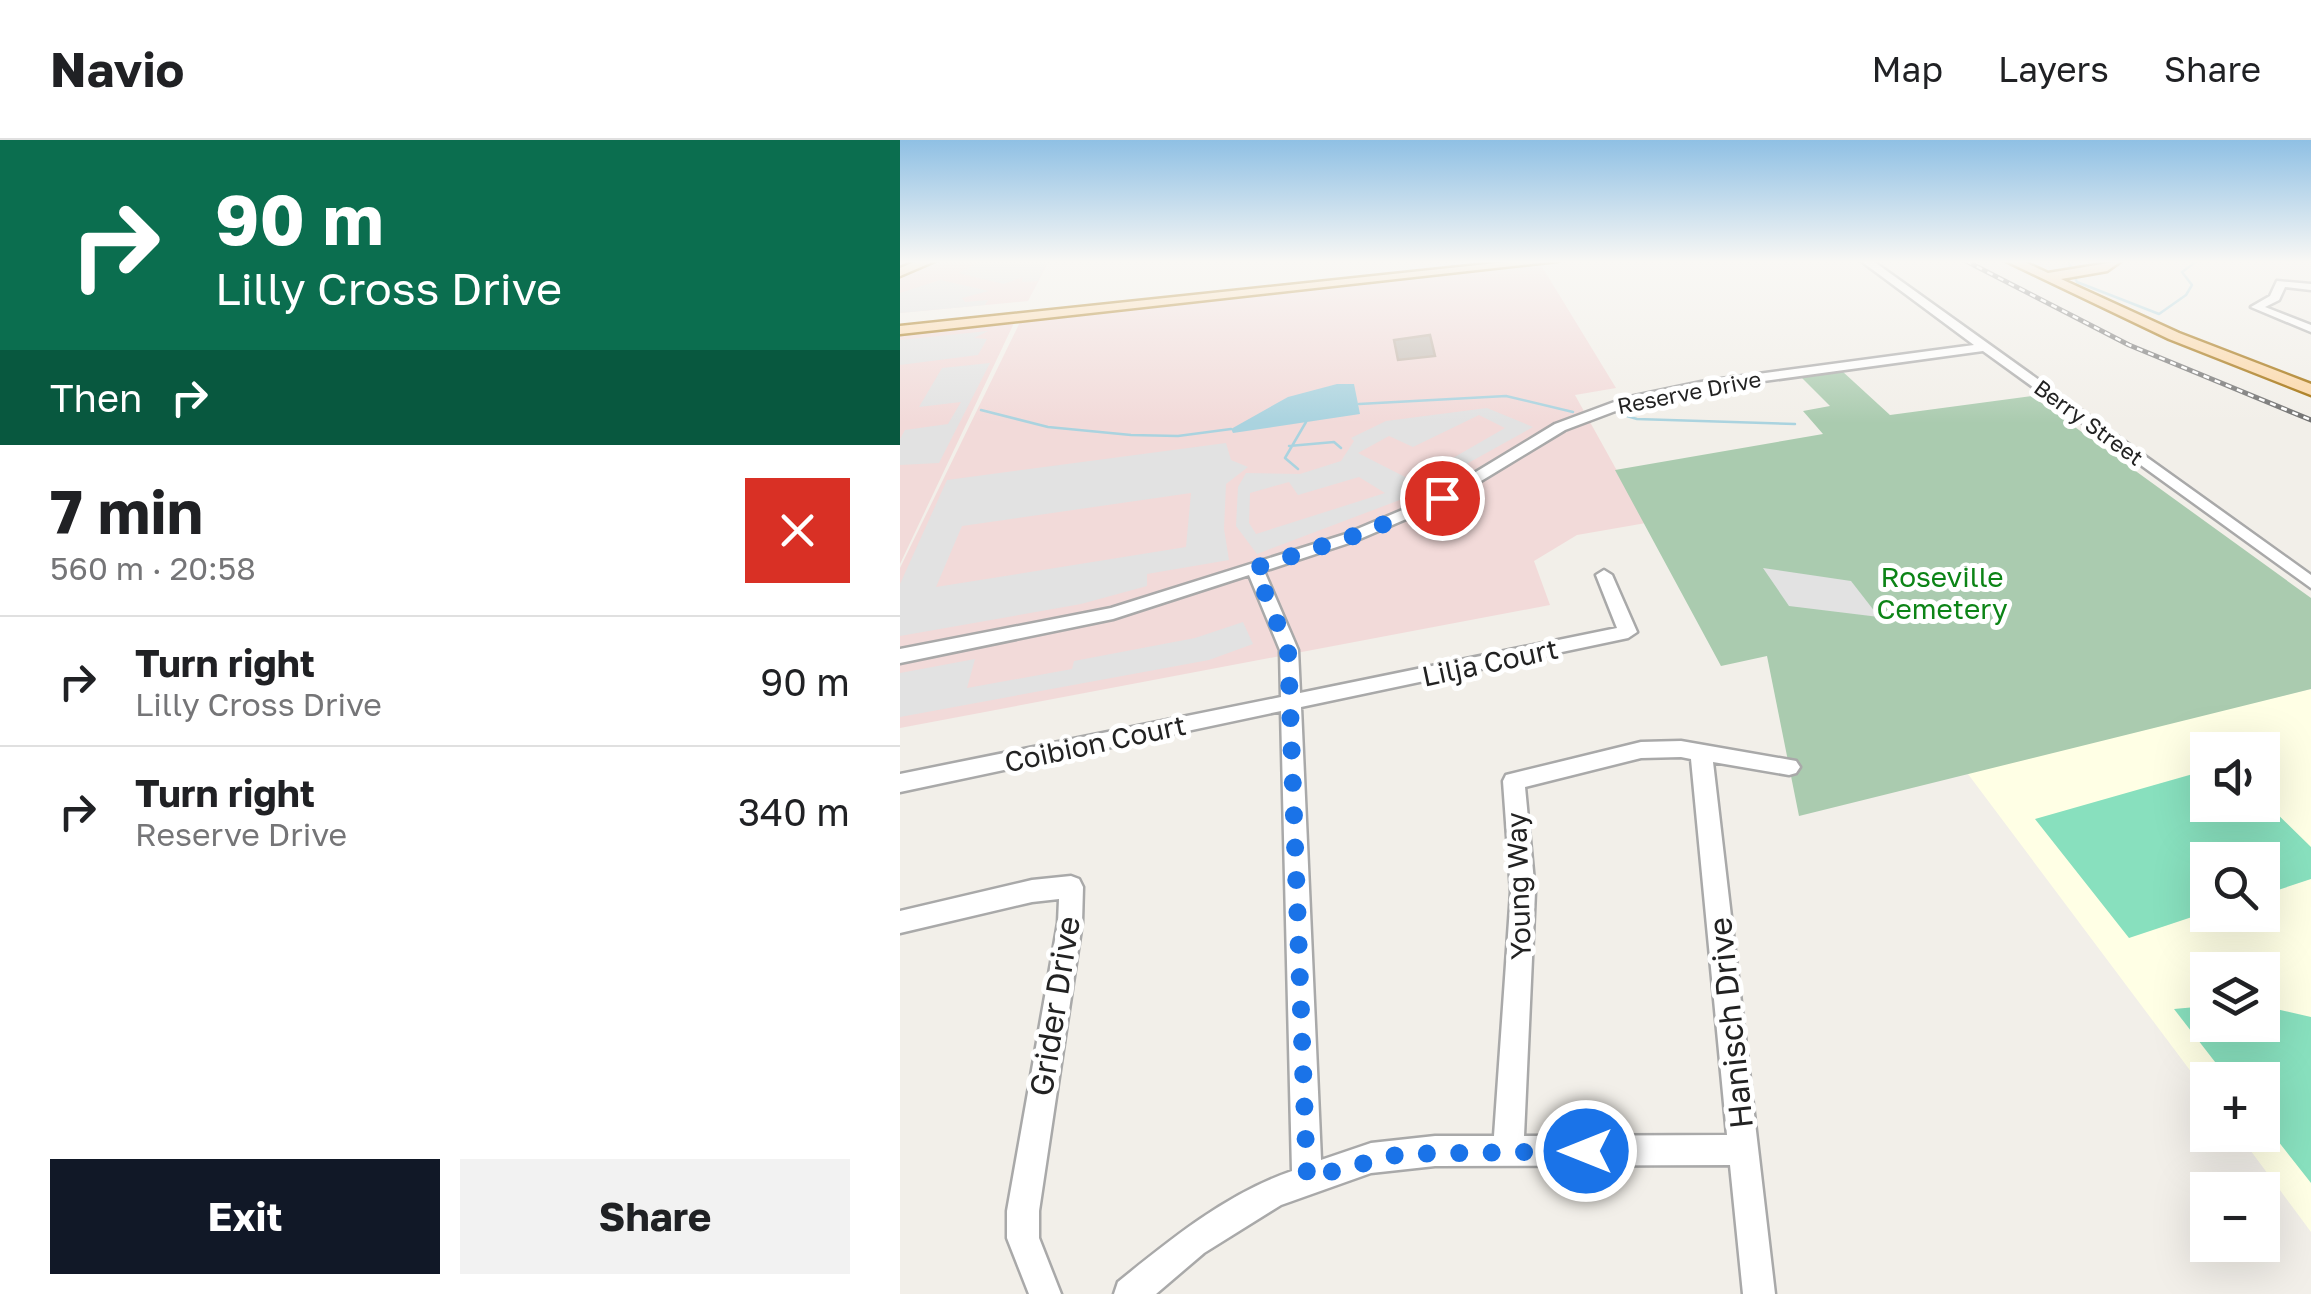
<!DOCTYPE html>
<html lang="en">
<head>
<meta charset="utf-8">
<style>
	body { margin:0; font-family:"Golos Text",sans-serif; background:#f2f2f2; color:#202124; height:100vh; display:flex; flex-direction:column; font-size:38px; white-space:nowrap }
	* { box-sizing:border-box; margin:0 }
	p { font-size:32px; color:#757577 }
	.icon { flex:none; width:55px; height:55px; fill:none; stroke:currentColor; stroke-width:2; stroke-linecap:round; stroke-linejoin:round }
	.map { position:relative; flex:1; overflow:hidden }
	.sheet { display:flex; flex-direction:column; background:#fff; width:900px }
	.sheet>* { flex:none }
	.hud { background:#0b6e4f; color:#fff; overflow:hidden }
	.buttons { position:absolute; left:1290px; top:592px; display:grid; gap:20px }
	.buttons a { display:grid; place-items:center; width:90px; height:90px; border-radius:0px; background:#fff; box-shadow:0 10px 40px #0002; font-size:50px }
	.pin { position:absolute; display:grid; place-items:center; width:85px; height:85px; color:#fff; margin:-42px; border:5px solid #fff; border-radius:50%; box-shadow:0 2px 10px #0007 }
	.me { position:absolute; width:110px; margin:-55px; rotate:270deg; stroke-linejoin:round; filter:drop-shadow(0 0 8px #0008) }
	.turn { display:flex; align-items:center; gap:35px; height:210px; padding:0 50px; font-size:45px }
	.turn .icon { width:130px; height:130px; stroke-width:2.5 }
	.turn b { display:block; font-size:70px; line-height:85px }
	.then { display:flex; align-items:center; height:95px; padding:0 50px; background:#0003; gap:20px; font-size:38px }
	.round { display:grid; place-items:center; flex:none; width:105px; height:105px; border-radius:0px; background:#f2f2f2 }
	.overview { display:flex; align-items:center; justify-content:space-between; height:170px; padding:0 50px }
	h1 { font-size:60px; font-weight:700; line-height:75px }
	.cta { display:flex; gap:20px; margin-top:auto; padding:20px 50px }
	.cta a { flex:1; height:115px; border-radius:0px; background:#111827; color:#fff; font-size:40px; font-weight:700; line-height:115px; text-align:center }
	.cta a+a { background:#f2f2f2; color:#202124 }
	ul { padding:0; list-style:none }
	li { display:flex; align-items:center; gap:30px; height:130px; padding:0 50px; border-top:2px solid #e0e0e0 }
	li div { flex:1 }
	li b { display:block; font-size:38px }
	li em { font-style:normal }
	header { display:flex; align-items:center; gap:60px; box-sizing:border-box; height:140px; padding:0 50px; background:#fff; border-bottom:2px solid #e0e0e0 }
	header strong { font-size:48px }
	nav { display:flex; gap:55px; margin-inline-start:auto; font-size:35px }
	main { display:flex; flex:1; min-height:0 }
	.map>svg:first-child { display:block }
</style>
</head>
<body>
<header>
<strong>Navio</strong>
<nav><a>Map</a><a>Layers</a><a>Share</a></nav>
</header>
<main>
<section class="sheet">
<div class="hud">
<div class="turn"><svg class="icon" aria-label="right" viewBox="0 0 24 24"><path d="M7 20v-9h11M14 6l5 5-5 5"/></svg><div><b>90 m</b>Lilly Cross Drive</div></div>
<div class="then">Then<svg class="icon" aria-label="right" viewBox="0 0 24 24"><path d="M7 20v-9h11M14 6l5 5-5 5"/></svg></div>
</div>
<div class="overview"><div><h1>7 min</h1><p>560 m · 20:58</p></div><a class="round" style="background:#d93025;color:#fff"><svg class="icon" aria-label="close" viewBox="0 0 24 24"><path d="M6 6l12 12M18 6L6 18"/></svg></a></div>
<ul>
<li><svg class="icon" aria-label="right" viewBox="0 0 24 24"><path d="M7 20v-9h11M14 6l5 5-5 5"/></svg><div><b>Turn right</b><p>Lilly Cross Drive</p></div><em>90 m</em></li>
<li><svg class="icon" aria-label="right" viewBox="0 0 24 24"><path d="M7 20v-9h11M14 6l5 5-5 5"/></svg><div><b>Turn right</b><p>Reserve Drive</p></div><em>340 m</em></li>
</ul>
<div class="cta"><a>Exit</a><a>Share</a></div>
</section>
<div class="map">
<svg width="1411" height="1154" viewBox="0 0 1411 1154">
	<rect width="100%" height="100%" fill="#f2efe9"/>
	<path fill="#f2dad9" d="M44 121H149L128 161 0 173V138Z
		M641 125 716 248 675 255 746 383 677 395 634 421 650 465 0 588V428L121 180Z
		M114 183 0 424V196Z"/>
	<path fill="#ffffe5" fill-rule="evenodd" d="M1411 549V1092L1339 995H1362V940H1308L1307 953 1065 630ZM1308 610H1362V665H1308ZM1308 720H1362V775H1308ZM1308 830H1362V885H1308Z"/>
	<path fill="#aacbaf" d="M942 231 990 275 1132 256 1411 458V549L899 676 867 516 821 526 715 330 923 294 903 271 930 266 901 237Z"/>
	<path fill="#88e0be" d="M1307 630 1308 665H1362L1363 660 1411 707V739L1363 755 1362 720H1308L1307 772 1229 798 1135 679Z
		M1307 866 1308 885H1362L1363 866 1411 877V1043L1363 982 1362 940H1329L1274 869Z"/>
	<path fill="#e2e2e2" fill-rule="evenodd" d="M83 121 107 122 147 121 138 141 122 142 123 137 104 144 58 133Z
		M40 140 89 151 62 158 65 162 88 160 85 165 0 173V153Z
		M88 191 74 198 87 199 78 215 0 225V200Z
		M90 223 39 323 0 325V299L5 290 48 284 61 262 19 267 42 228Z
		M587 268 633 287 505 358 357 414 336 386 338 347 346 333 400 334 441 321 454 301 451 298 486 281ZM579 275 605 288 513 341 458 313 489 296 513 307ZM459 337 485 353 356 394 349 383 350 353 389 342 398 355Z
		M326 303 331 320 348 327 326 344 324 389 329 420 247 434V446L181 464 0 496V444L47 340ZM291 353 286 407 36 447 62 386Z
		M863 428 951 441 979 477 889 466Z
		M343 482 353 504 309 520 0 577V533L75 519 67 548 172 529 174 521 295 498Z"/>
	<path fill="#aad3df" d="M437 244H454L460 274 333 293 331 289 388 257Z"/>
	<g fill="none" stroke-linecap="round" stroke-linejoin="round">
		<path stroke="#aad3df" stroke-width="2.5" d="M1168 121 1177 142 1259 174 1286 155 1292 145 1282 132 1297 121
			M459 264 606 256 673 272
			M81 270 148 287 231 295 278 296 331 289
			M720 274 737 279 895 284
			M389 306 434 302 441 308
			M398 329 385 318 406 282"/>
	</g>
	<path fill="#c7bfb8" stroke="#c4b6ab" stroke-width="2.5" d="M530 195 535 216 498 220 494 200Z"/>
	<g fill="none" stroke-linecap="round" stroke-linejoin="round">
		<g stroke="#a9a9a9" stroke-width="5">
			<path id="minor" d="M961 121H973L1411 435V448L1083 211 806 249 734 264 665 290 548 361 455 401 364 431 398 510 400 553 717 488 696 435 704 430 712 435 737 492 728 498 401 567 421 1020 471 1003 535 996H594L611 752 603 641 606 635 741 602 781 601 896 621 900 627 896 633 889 635 813 622 875 1154H843L830 1025 535 1026 471 1033 381 1065 304 1113 256 1154H214L218 1142C271 1099 326 1054 392 1031L381 571 0 652V634L381 557 380 510 349 435 213 479 0 523V509L211 468 443 395 538 355 655 284 725 258 806 241 1074 205ZM781 617 791 619 827 995 624 996 635 752 625 647 741 618Z
				M1377 141 1411 144V150L1385 147 1379 160 1365 167 1411 185V192L1351 167 1370 156Z
				M171 736 179 739 183 747 182 783 139 1071V1098L161 1154H129L107 1098V1071L158 783 159 759 132 762 0 793V771L132 740Z"/>
		</g>
		<g stroke="#a06b00" stroke-width="5">
			<path id="major" d="M17 121H35L0 136V128Z
				M616 121H658L0 194V186Z
				M1106 121H1122L1148 133 1221 121 1207 131 1161 139 1279 193 1411 244V255L1269 199Z"/>
		</g>
		<use href="#minor" fill="#fff" fill-rule="evenodd"/>
		<use href="#major" fill="#fcd6a4" fill-rule="evenodd"/>
		<g stroke="#707070" stroke-width="5">
			<path id="rail" d="M1066 121 1229 205 1411 280"/>
		</g>
		<use href="#rail" stroke="#fff" stroke-width="2.5" stroke-dasharray="6" stroke-linecap="butt"/>
	</g>
	<linearGradient id="sky" x2="0" y2="1"><stop stop-color="#8fc0e4"/><stop offset="0.43" stop-color="#f9f8f5"/><stop offset="1" stop-color="#f9f8f5" stop-opacity="0"/></linearGradient>
	<rect width="1411" height="283" fill="url(#sky)"/>
	<g fill="none" stroke-linecap="round" stroke-linejoin="round">
		<path stroke="#1a73e8" stroke-width="18" stroke-dasharray="0 32.4" d="M542 358 466 392 355 428 388 510 407 1038 500 1014 686 1011"/>
	</g>
	<g text-anchor="middle" dominant-baseline="central" stroke-width="10" stroke-linejoin="round" paint-order="stroke">
		<g font-size="22" fill="#222" stroke="#fff">
			<text transform="translate(789 252) rotate(-11)">Reserve Drive</text>
			<text transform="translate(1189 282) rotate(36)">Berry Street</text>
		</g>
		<g font-size="28" fill="#0c8416" stroke="#fff">
			<text x="1042" y="436">Roseville<tspan x="1042" dy="32">Cemetery</tspan></text>
		</g>
		<g font-size="28" fill="#222" stroke="#fff">
			<text transform="translate(590 522) rotate(-12)">Lilja Court</text>
			<text transform="translate(195 603) rotate(-12)">Coibion Court</text>
			<text transform="translate(618 746) rotate(-92)">Young Way</text>
		</g>
		<g font-size="32" fill="#222" stroke="#fff">
			<text transform="translate(154 866) rotate(-81)">Grider Drive</text>
			<text transform="translate(830 883) rotate(-96)">Hanisch Drive</text>
		</g>
	</g>
</svg>
<div class="buttons">
<a><svg class="icon" aria-label="sound" viewBox="0 0 24 24"><path d="M4 9h4l5-4v14l-5-4H4zM17 9q2 3 0 6"/></svg></a>
<a><svg class="icon" aria-label="search" viewBox="0 0 24 24"><circle cx="10" cy="10" r="6"/><path d="M15 15l6 6"/></svg></a>
<a><svg class="icon" aria-label="layers" viewBox="0 0 24 24"><path d="M12 4l9 5-9 5-9-5zM3 14l9 5 9-5"/></svg></a>
<a>+</a>
<a>−</a>
</div>
<div class="pin" style="left:542px;top:358px;background:#d93025"><svg class="icon" aria-label="arrive" viewBox="0 0 24 24"><path d="M6 21V4h12l-3 4 3 4H6"/></svg></div>
<svg class="me" style="left:686px;top:1011px" viewBox="-20 -20 40 40"><circle r="17" fill="#1a73e8" stroke="#fff" stroke-width="3"/><path d="M0-11L8 9 0 5-8 9z" fill="#fff"/></svg>
</div>
</main>
</body>
</html>
